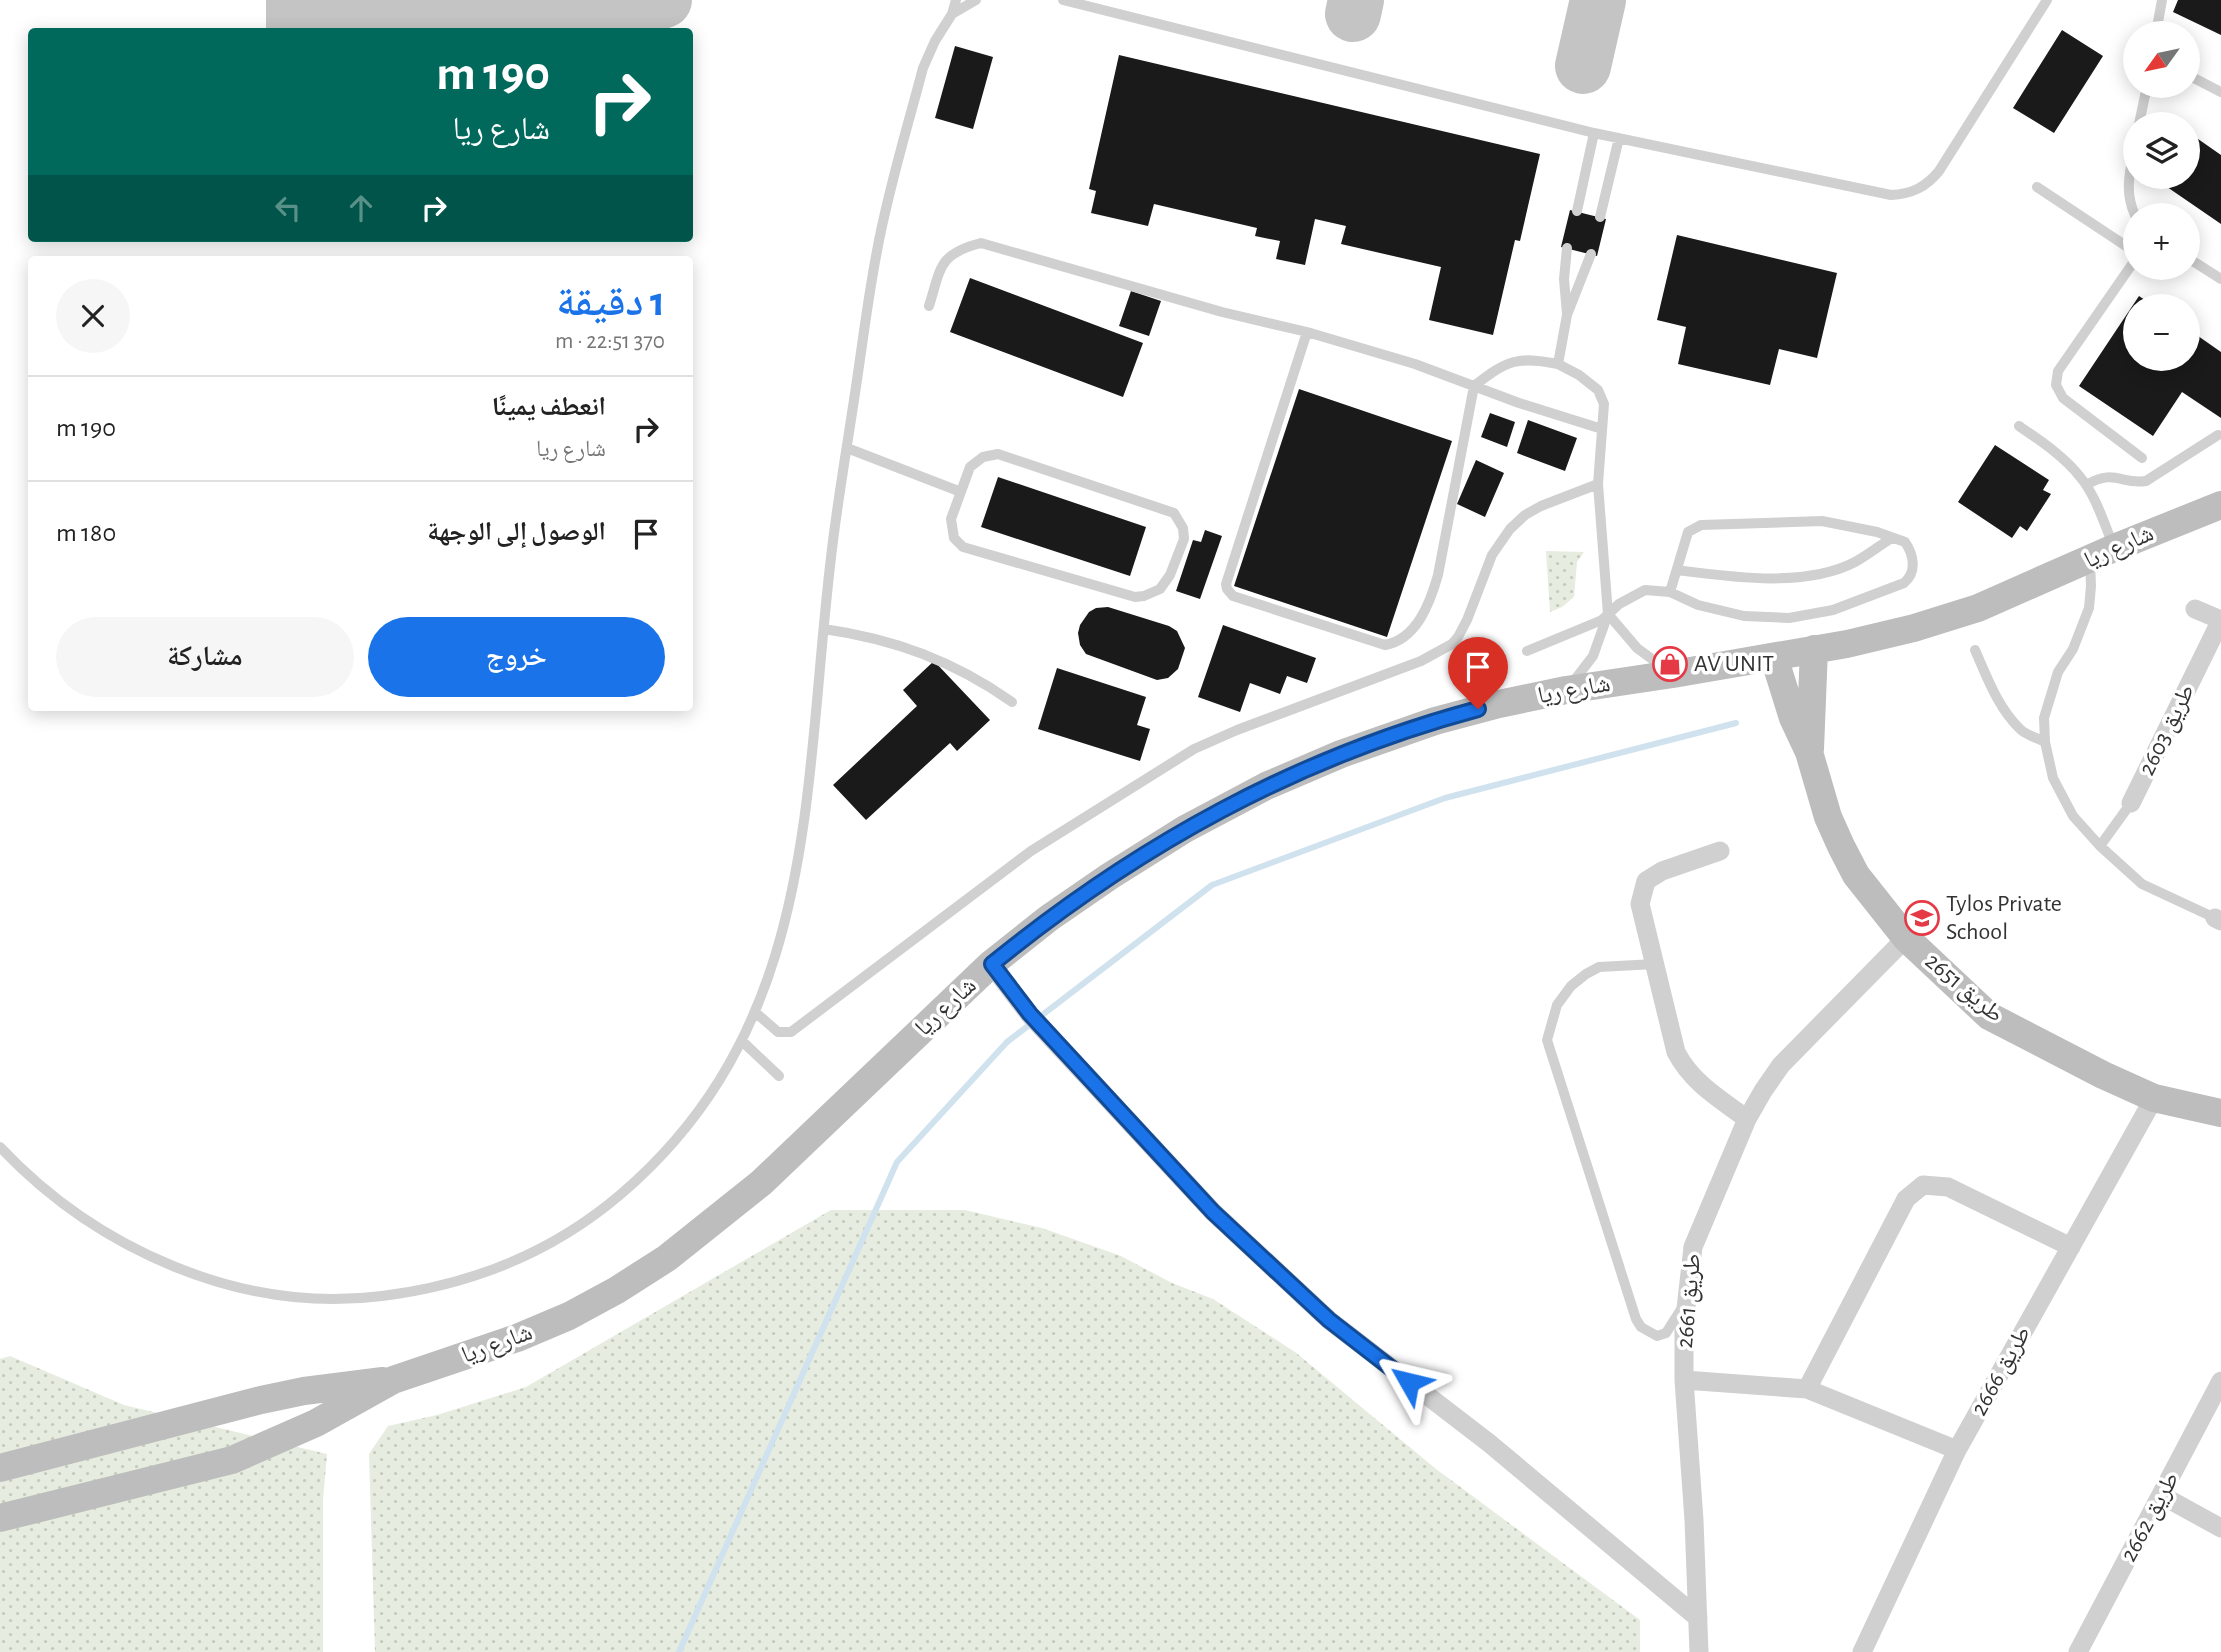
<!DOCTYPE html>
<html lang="ar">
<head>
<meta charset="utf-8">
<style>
	body { margin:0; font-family:"Alegreya Sans","Noto Naskh Arabic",sans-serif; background:#f6f6f6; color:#222; direction:rtl; height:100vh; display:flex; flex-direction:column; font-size:26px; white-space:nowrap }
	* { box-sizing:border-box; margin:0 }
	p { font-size:23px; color:#767676 }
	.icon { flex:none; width:38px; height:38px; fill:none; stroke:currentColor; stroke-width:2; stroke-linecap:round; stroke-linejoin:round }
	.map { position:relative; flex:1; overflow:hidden; direction:ltr }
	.panel { position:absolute; left:28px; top:256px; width:665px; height:455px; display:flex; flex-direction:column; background:#fff; border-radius:7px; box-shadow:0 4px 18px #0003; direction:rtl }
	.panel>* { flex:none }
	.guide { position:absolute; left:28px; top:28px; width:665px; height:214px; border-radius:7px; box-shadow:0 4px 18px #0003; direction:rtl; background:#00695c; color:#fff; overflow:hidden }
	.needle { width:46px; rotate:237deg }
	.fabs { position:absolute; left:2123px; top:21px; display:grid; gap:14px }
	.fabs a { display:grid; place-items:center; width:77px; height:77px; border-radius:50%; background:#fff; box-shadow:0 4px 18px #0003; font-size:35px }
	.pin { position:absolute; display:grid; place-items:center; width:60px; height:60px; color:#fff; margin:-72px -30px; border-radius:50% 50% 50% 0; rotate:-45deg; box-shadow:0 0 7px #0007 }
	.pin .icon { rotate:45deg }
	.me { position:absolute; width:77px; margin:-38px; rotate:307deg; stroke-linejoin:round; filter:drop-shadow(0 0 5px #0008) }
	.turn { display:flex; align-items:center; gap:24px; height:147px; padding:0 28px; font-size:32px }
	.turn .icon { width:91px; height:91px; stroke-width:2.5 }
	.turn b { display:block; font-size:49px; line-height:60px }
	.lanes { display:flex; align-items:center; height:66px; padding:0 28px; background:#0003; justify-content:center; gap:35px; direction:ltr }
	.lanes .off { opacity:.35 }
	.round { display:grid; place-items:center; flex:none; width:74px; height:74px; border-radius:37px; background:#f6f6f6 }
	.headline { display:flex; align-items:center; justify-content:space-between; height:119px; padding:0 28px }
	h1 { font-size:42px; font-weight:600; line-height:52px; color:#1a73e8 }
	.cta { display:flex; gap:14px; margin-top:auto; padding:14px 28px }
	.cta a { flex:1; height:80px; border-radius:42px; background:#1a73e8; color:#fff; font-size:28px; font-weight:600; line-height:80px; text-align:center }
	.cta a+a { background:#f6f6f6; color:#222 }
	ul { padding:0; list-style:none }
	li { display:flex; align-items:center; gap:21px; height:105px; padding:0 28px; border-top:2px solid #e0e0e0 }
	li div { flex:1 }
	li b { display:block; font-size:26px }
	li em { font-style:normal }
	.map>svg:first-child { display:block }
</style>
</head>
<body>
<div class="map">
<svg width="2221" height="1652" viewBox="0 0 2221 1652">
	<defs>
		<pattern id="grass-dots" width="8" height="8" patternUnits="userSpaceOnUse" patternTransform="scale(1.75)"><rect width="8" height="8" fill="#e6ecdf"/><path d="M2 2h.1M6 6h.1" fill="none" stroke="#c6cbc0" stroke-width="1.8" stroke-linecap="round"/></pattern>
	</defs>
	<rect width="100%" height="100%" fill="#fff"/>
	<path fill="url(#grass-dots)" d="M1546 551 1584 552 1577 562 1574 597 1562 607 1550 612Z
		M831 1210H965L1042 1228 1121 1256 1172 1283 1213 1299 1295 1352 1436 1469 1640 1620V1652H375L369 1454 388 1426 437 1415 526 1387Z
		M10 1356 124 1405 327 1454 323 1500V1652H0V1359Z"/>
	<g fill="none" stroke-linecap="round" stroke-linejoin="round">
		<path stroke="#cfe2ee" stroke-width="6" d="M679 1652 897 1162 1007 1042 1212 885 1445 798 1736 723"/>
		<path stroke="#c4c4c4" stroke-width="56" d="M402 0 453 19 579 18 638 9 664 0
			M1353 14 1356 0
			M1583 66 1598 0"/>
		<path stroke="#c4c4c4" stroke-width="138" d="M335 0V32"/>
	</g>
	<path fill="#1a1a1a" d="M2178 0H2221V35L2173 12Z
		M2062 30 2103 56 2054 133 2013 108Z
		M955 46 993 57 973 129 935 118Z
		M1119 55 1540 154 1520 241 1515 240 1493 335 1429 320 1441 267 1341 244 1346 226 1315 219 1305 265 1276 259 1280 241 1255 236 1257 228 1154 204 1148 226 1091 213 1096 191 1089 189Z
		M2188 132 2221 155V224L2154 178 2188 177Z
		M1570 210 1606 219 1597 256 1561 247Z
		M1677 235 1837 273 1817 358 1779 349 1770 385 1678 364 1686 327 1657 320Z
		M970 278 1143 343 1123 397 950 332Z
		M1131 291 1161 301 1149 336 1119 326Z
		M2139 296 2154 306H2135V359H2188V329L2221 352V418L2182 392 2153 436 2079 386Z
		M1299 389 1452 441 1387 637 1234 586Z
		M1490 413 1515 422 1507 447 1481 437Z
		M1528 420 1577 438 1565 471 1517 453Z
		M1995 445 2049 480 2043 490 2051 494 2027 531 2020 526 2012 538 1958 502Z
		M1476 460 1504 473 1485 517 1457 504Z
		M998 477 1146 527 1130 576 981 527Z
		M1205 530 1222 536 1200 599 1176 591 1193 540 1201 542Z
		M1108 607 1169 626 1177 631 1185 648 1178 669 1168 678 1157 680 1086 654 1080 645 1078 633 1080 625 1089 612 1096 608Z
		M1223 625 1316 658 1307 683 1287 676 1280 694 1250 683 1240 712 1198 697Z
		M934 661 990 720 957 751 950 743 866 820 833 785 917 706 903 690Z
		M1057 668 1146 697 1137 725 1150 729 1140 761 1038 729Z"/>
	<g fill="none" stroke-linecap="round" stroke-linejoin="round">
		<path stroke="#d0d0d0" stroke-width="10" d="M1063 0 1594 133 1891 195C1912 194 1926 187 1939 171L2047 0
			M952 14 956 0
			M2156 33 2162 0
			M2188 75 2221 92
			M2139 124 2147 86
			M2135 146C2130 170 2124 192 2135 215
			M2037 187 2135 252
			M1577 211 1594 133
			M1600 217 1619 138
			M2188 258 2221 279
			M2135 260 2058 371 2056 385 2063 398 2142 458
			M929 306C941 268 938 254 981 243L1222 312 1307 332 1415 364 1519 403 1602 429
			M1567 314 1564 279 1567 248
			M1307 332 1226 584 1227 589 1233 596 1385 645C1417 639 1430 603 1438 575L1474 386C1507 360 1517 356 1558 364
			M2019 426C2041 441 2065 457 2081 478 2097 498 2104 524 2114 547
			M847 448 961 492
			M998 454 1174 513 1183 528 1184 539 1170 575 1160 589 1144 596 1135 597 963 547 954 538 951 519 970 467 983 457Z
			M2086 485C2115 468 2121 485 2146 481L2218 435
			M2090 561 2091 586 2089 608 2073 649 2058 672 2044 718 2045 742 2053 778 2073 816 2100 846 2142 884 2215 918
			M1677 570C1731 577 1805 588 1855 562 1868 555 1880 545 1892 538
			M1608 614 1637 648 1664 668
			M824 629C894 639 954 661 1012 702
			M1975 650C1987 677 1998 708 2020 729 2026 735 2037 738 2045 742
			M1527 651 1602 620 1619 604 1645 590 1670 592 1698 605 1744 616 1789 618 1833 610 1904 583C1917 572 1914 555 1905 542L1877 532 1822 521 1701 525 1688 532 1670 592
			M1573 682 1593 656 1608 614 1598 484 1604 404 1598 390 1579 375 1558 364 1567 315 1591 254
			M2100 846 2131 803
			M1655 964 1599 967 1586 974 1571 986 1557 1005 1547 1040 1636 1319 1641 1327 1657 1336 1666 1333 1680 1311
			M756 1013 778 1032H791L1031 851 1194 749 1237 730 1421 661 1452 644 1458 637 1467 620 1492 555 1510 529 1525 515 1541 506 1598 484
			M742 1041 779 1076
			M0 1147C96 1249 241 1314 382 1296 471 1285 552 1253 621 1194 824 1020 802 781 833 541 840 485 850 429 858 373 864 332 869 292 877 251 888 190 907 129 923 68L935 41 952 14 976 0"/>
		<path stroke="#d0d0d0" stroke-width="19" d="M2131 803 2221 620 2195 609
			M1720 851 1662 871 1646 881 1640 904 1676 1052C1692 1083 1720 1099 1747 1119
			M2215 918 2221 921
			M991 964 1030 1015 1213 1212 1329 1320 1489 1443 1698 1618
			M1684 1380 1807 1389 1957 1450
			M1807 1389 1906 1199 1923 1185 1948 1187 2071 1247
			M2161 1495 2221 1528
			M1699 1652 1694 1520 1684 1380V1326L1693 1247 1747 1119 1763 1091 1781 1065 1906 938
			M1862 1652 1957 1450 2154 1098
			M2078 1652 2221 1381"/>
		<path stroke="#bdbdbd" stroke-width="28" d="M1774 657 1793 718 1809 752 1828 817 1841 846 1856 875 1906 938 1989 1016 2103 1075 2154 1098 2221 1113
			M1810 749 1814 649
			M0 1468 261 1400 304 1391 383 1381
			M0 1518 232 1460 316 1423 393 1380 517 1338 569 1316 617 1290 667 1258 761 1183 991 964 1049 918 1110 876 1185 829 1266 786 1341 754 1435 721 1499 704 1566 690 1673 674 1847 644 1914 628 1978 608 2114 548 2221 505"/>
	</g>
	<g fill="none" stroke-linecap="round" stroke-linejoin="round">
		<g stroke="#114b97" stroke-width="18">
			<path id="route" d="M1409 1382 1329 1320 1213 1212 1030 1014 992 964C1137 846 1295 758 1478 709"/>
		</g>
		<use href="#route" stroke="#1a73e8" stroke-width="12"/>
	</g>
	<defs>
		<g id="shop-ring" transform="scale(1.75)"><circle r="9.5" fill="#fff" stroke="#e63946" stroke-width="1.5"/><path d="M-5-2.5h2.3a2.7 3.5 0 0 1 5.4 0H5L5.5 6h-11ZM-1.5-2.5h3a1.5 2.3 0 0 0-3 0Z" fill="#e63946"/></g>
		<g id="school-ring" transform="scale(1.75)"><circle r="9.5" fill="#fff" stroke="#e63946" stroke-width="1.5"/><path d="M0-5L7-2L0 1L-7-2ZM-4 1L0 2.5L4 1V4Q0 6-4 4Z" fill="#e63946"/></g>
	</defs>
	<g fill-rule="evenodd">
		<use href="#shop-ring" x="1670" y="664"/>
		<use href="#school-ring" x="1922" y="918"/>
	</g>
	<g text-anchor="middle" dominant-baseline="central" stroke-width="7" stroke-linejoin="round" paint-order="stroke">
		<g font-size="24" fill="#333" stroke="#fff">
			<text transform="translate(2119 547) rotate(-24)">شارع ريا</text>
			<text transform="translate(1574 690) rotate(-10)">شارع ريا</text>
			<text transform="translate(2167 730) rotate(-64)">طريق 2603</text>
			<text transform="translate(1964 988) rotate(40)">طريق 2651</text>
			<text transform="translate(946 1007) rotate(-43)">شارع ريا</text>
			<text transform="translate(1689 1301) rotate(-85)">طريق 2661</text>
			<text transform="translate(497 1344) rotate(-20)">شارع ريا</text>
			<text transform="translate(2001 1371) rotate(-61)">طريق 2666</text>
			<text transform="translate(2150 1517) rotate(-62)">طريق 2662</text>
		</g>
		<g font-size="24" fill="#333" stroke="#fff" text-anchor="start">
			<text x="1694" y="664">AV UNIT</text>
			<text x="1946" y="904">Tylos Private<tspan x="1946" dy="28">School</tspan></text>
		</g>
	</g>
</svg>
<div class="fabs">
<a><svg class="needle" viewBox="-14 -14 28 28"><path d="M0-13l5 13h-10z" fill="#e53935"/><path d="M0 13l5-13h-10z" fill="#767676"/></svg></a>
<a><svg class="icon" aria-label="layers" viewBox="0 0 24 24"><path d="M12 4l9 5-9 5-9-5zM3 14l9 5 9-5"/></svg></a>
<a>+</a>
<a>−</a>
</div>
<div class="pin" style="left:1478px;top:709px;background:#d93025"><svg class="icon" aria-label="arrive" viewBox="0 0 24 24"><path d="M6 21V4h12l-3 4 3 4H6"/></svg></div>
<svg class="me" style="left:1409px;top:1382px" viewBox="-20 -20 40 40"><path d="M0-17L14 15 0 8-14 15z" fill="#1a73e8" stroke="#fff" stroke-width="4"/></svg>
<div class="guide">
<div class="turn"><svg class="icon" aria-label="right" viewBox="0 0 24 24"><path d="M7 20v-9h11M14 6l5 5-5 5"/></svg><div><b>190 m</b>شارع ريا</div></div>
<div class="lanes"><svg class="icon off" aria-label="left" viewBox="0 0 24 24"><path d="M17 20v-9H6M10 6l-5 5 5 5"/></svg><svg class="icon off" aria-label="ahead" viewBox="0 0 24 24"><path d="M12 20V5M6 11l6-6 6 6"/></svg><svg class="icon" aria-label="right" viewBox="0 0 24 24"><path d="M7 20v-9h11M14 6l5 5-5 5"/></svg></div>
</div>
<section class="panel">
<div class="headline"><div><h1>1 دقيقة</h1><p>370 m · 22:51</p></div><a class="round"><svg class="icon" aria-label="close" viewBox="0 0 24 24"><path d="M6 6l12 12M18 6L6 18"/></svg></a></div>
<ul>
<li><svg class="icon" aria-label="right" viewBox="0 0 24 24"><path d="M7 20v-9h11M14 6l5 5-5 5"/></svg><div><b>انعطف يمينًا</b><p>شارع ريا</p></div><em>190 m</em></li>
<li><svg class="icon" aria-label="arrive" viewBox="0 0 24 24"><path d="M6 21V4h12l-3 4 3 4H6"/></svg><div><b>الوصول إلى الوجهة</b></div><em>180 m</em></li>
</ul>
<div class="cta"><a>خروج</a><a>مشاركة</a></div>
</section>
</div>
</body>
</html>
